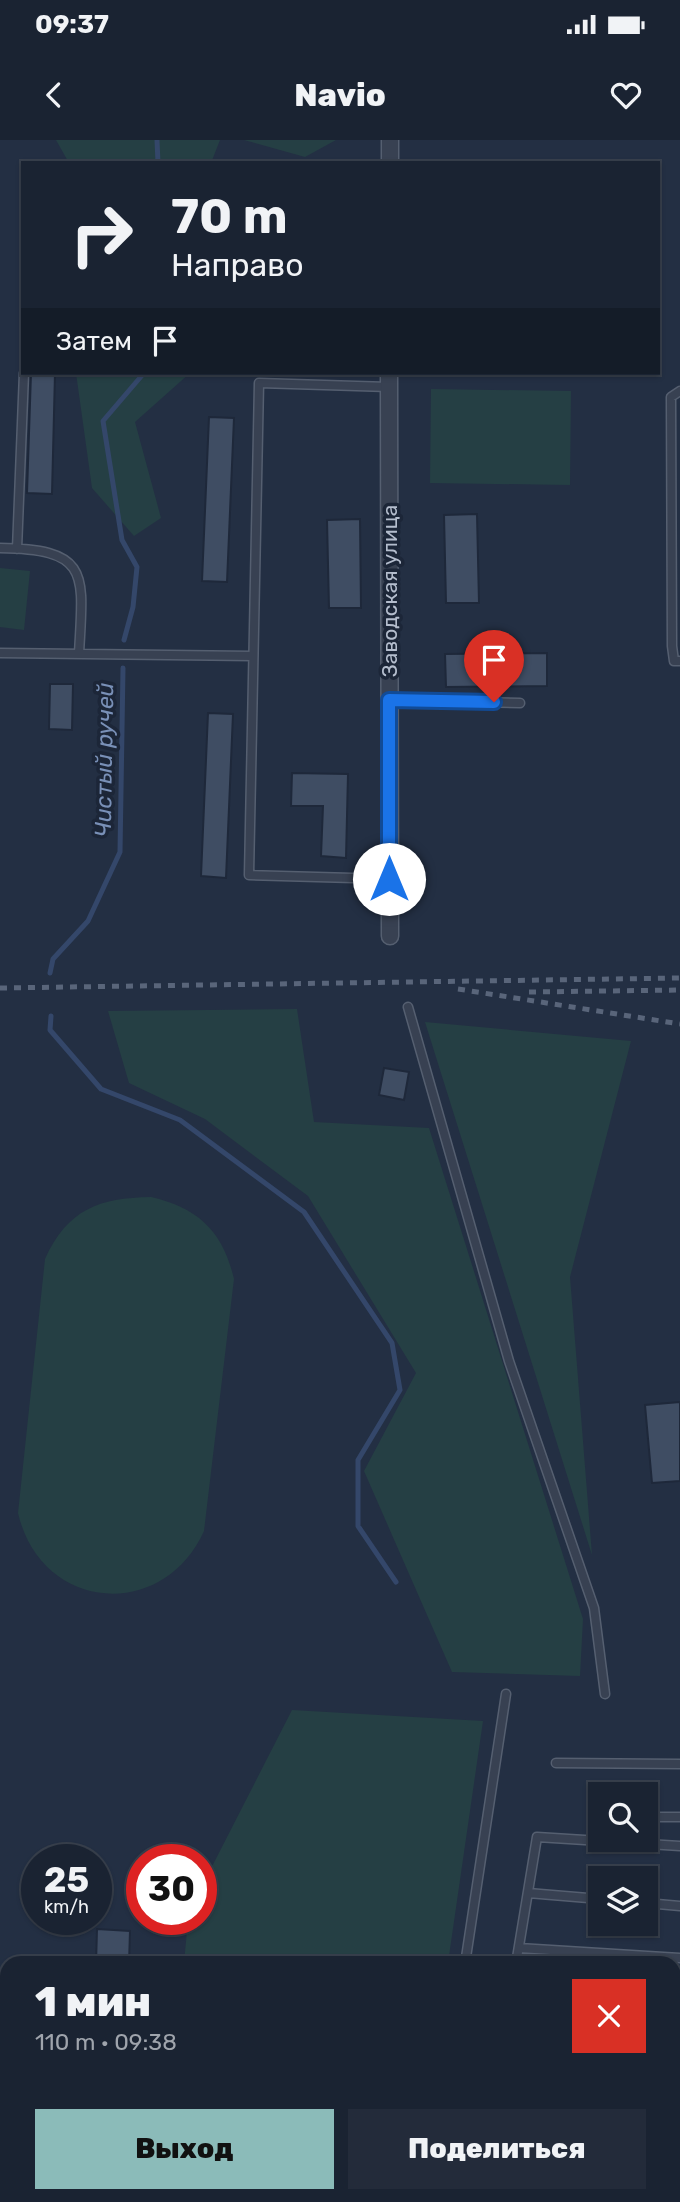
<!DOCTYPE html>
<html lang="ru">
<head>
<meta charset="utf-8">
<style>
	body { margin:0; font-family:Rubik,sans-serif; background:#232b3a; color:#f1f3f6; height:100vh; display:flex; flex-direction:column; font-size:26px; white-space:nowrap }
	* { box-sizing:border-box; margin:0 }
	p { font-size:23px; color:#9fa4ac }
	.icon { flex:none; width:38px; height:38px; fill:none; stroke:currentColor; stroke-width:2; stroke-linecap:round; stroke-linejoin:round }
	.map { position:relative; flex:1; overflow:hidden }
	.details { position:absolute; left:0px; top:1816px; width:681px; height:247px; display:flex; flex-direction:column; background:#1a2332; border-radius:21px 21px 0 0; box-shadow:0 2px 5px #0004,0 0 0 2px #38404d }
	.details>* { flex:none }
	.guide { position:absolute; left:21px; top:21px; width:639px; height:214px; border-radius:0px; box-shadow:0 2px 5px #0004,0 0 0 2px #38404d; background:#1a2332; color:#f1f3f6; overflow:hidden }
	.controls { position:absolute; left:588px; top:1642px; display:grid; gap:14px }
	.controls a { display:grid; place-items:center; width:70px; height:70px; border-radius:0px; background:#1a2332; box-shadow:0 2px 5px #0004,0 0 0 2px #38404d; font-size:35px }
	.speed { position:absolute; left:21px; top:1704px; display:flex; gap:14px; font-size:35px; font-weight:700; text-align:center }
	.speed>* { display:grid; place-content:center; width:91px; height:91px; border-radius:50%; background:#1a2332; box-shadow:0 2px 5px #0004,0 0 0 2px #38404d; line-height:1 }
	.speed small { font-size:18px; font-weight:400 }
	.speed .limit { border:10px solid #d22; background:#fff; color:#111 }
	.pin { position:absolute; display:grid; place-items:center; width:60px; height:60px; color:#fff; margin:-72px -30px; border-radius:50% 50% 50% 0; rotate:-45deg; box-shadow:0 0 7px #0007 }
	.pin .icon { rotate:45deg }
	.me { position:absolute; width:77px; margin:-38px; rotate:0deg; stroke-linejoin:round; filter:drop-shadow(0 0 5px #0008) }
	.turn { display:flex; align-items:center; gap:24px; height:147px; padding:0 35px; font-size:32px }
	.turn .icon { width:91px; height:91px; stroke-width:2.5 }
	.turn b { display:block; font-size:49px; line-height:60px }
	.then { display:flex; align-items:center; height:66px; padding:0 35px; background:#0003; gap:14px; font-size:26px }
	.round { display:grid; place-items:center; flex:none; width:74px; height:74px; border-radius:0px; background:#232b3a }
	.head { display:flex; align-items:center; justify-content:space-between; height:119px; padding:0 35px }
	h1 { font-size:42px; font-weight:800; line-height:52px }
	.cta { display:flex; gap:14px; margin-top:auto; padding:14px 35px }
	.cta a { flex:1; height:80px; border-radius:0px; background:#8bbbb9; color:#111; font-size:28px; font-weight:800; line-height:80px; text-align:center }
	.cta a+a { background:#232b3a; color:#f1f3f6 }
	.status { display:flex; justify-content:space-between; align-items:center; height:49px; padding:0 35px; background:#1a2332; direction:ltr }
	.status svg { height:19px; fill:currentColor }
	header { display:flex; justify-content:space-between; align-items:center; height:91px; padding:0 35px; background:#1a2332; font-size:32px; font-weight:800 }
	.map>svg:first-child { display:block }
</style>
</head>
<body>
<div class="status"><b>09:37</b><svg viewBox="0 0 49 12"><path d="M0 12V9h3v3zM5 12V6h3v6zM10 12V3h3v9zM15 12V0h3v12zM26 1h20v11H26zM47 4h2v5h-2z"/></svg></div>
<header><svg class="icon" aria-label="back" viewBox="0 0 24 24"><path d="M15 5l-7 7 7 7"/></svg>Navio<svg class="icon" aria-label="heart" viewBox="0 0 24 24"><path d="M12 20l-8-8c-3-5 5-10 8-4 3-6 11-1 8 4z"/></svg></header>
<div class="map">
<svg width="680" height="2062" viewBox="0 0 680 2062">
	<rect width="100%" height="100%" fill="#232f43"/>
	<path fill="#253f44" d="M56 0H220L211 23H69Z
		M244 0H336L305 17Z
		M76 233H190L135 282 161 378 134 396 92 348Z
		M431 249 571 251 570 345 430 343Z
		M0 428 30 431 24 490 0 487Z
		M297 869 314 982 429 988 583 1479 580 1536 452 1532 364 1331 416 1233 308 1056 205 979 129 943 108 871Z
		M425 882 631 901 570 1137 592 1415Z
		M151 1057C198 1068 223 1091 234 1139L204 1391C163 1482 41 1472 18 1373L45 1119C68 1069 99 1058 151 1057Z
		M292 1570 483 1581 448 1823H184L188 1780H201V1748Z
		M162 2056H331L321 2062H161Z"/>
	<g fill="none" stroke-linecap="round" stroke-linejoin="round">
		<path stroke="#34476a" stroke-width="5" d="M157 0 158 23
			M124 500 133 467 137 427 122 400 103 281 144 233
			M50 833 53 819 88 781 120 712 123 528
			M51 876 50 890 101 949 180 980 304 1072 392 1203 400 1250 358 1320V1386L396 1442"/>
	</g>
	<path fill="#3f4d63" stroke="#1e283a" stroke-width="2" d="M31 233H55L52 354 27 353Z
		M209 277 234 278 227 442 202 441Z
		M477 374 479 463H446L444 375Z
		M360 379 361 468H329L327 380Z
		M547 513V546L446 547 445 514Z
		M50 544H73L72 590 49 589Z
		M208 573 233 574 226 738 201 736Z
		M292 633 348 634 346 718 321 716 323 666H291Z
		M384 928 409 932 404 960 379 955Z
		M680 1262V1341L652 1343 645 1265Z
		M97 1789 130 1791 129 1824H96Z"/>
	<g fill="none" stroke-linecap="round" stroke-linejoin="round">
		<g stroke="#555f70" stroke-width="11">
			<path id="lane" d="M389 247 259 243 249 735 389 739
				M680 251 671 257 672 506 674 521H680
				M0 408C92 409 83 435 79 514
				M17 409 24 233
				M0 513 253 516
				M389 560 520 563
				M408 867 509 1221 594 1468 605 1554
				M556 1623 680 1624
				M596 1677H600
				M646 1677H680
				M528 1753 600 1759
				M646 1763 680 1766
				M519 1808 680 1818
				M465 1824 506 1554
				M516 1824 537 1697 680 1706
				M674 1877 680 1878
				M674 1931H680
				M674 1985H680
				M674 2047H680
				M370 2056 372 2062"/>
		</g>
		<g stroke="#555f70" stroke-width="19">
			<path id="street" d="M390 23V0
				M389 233 390 796"/>
		</g>
		<use href="#lane" stroke="#384152" stroke-width="8"/>
		<use href="#street" stroke="#384152" stroke-width="16"/>
		<path stroke="#59657a" stroke-width="5" stroke-dasharray="7 7" stroke-linecap="butt" d="M0 848 680 838
			M458 849 680 884
			M529 852 680 850"/>
	</g>
	<g fill="none" stroke-linecap="round" stroke-linejoin="round">
		<g stroke="#114b97" stroke-width="18">
			<path id="route" d="M389 739V560L494 562"/>
		</g>
		<use href="#route" stroke="#1a73e8" stroke-width="12"/>
	</g>
	<g text-anchor="middle" dominant-baseline="central" stroke-width="7" stroke-linejoin="round" paint-order="stroke">
		<g font-size="21" fill="#b4bdcd" stroke="#1c2638">
			<text transform="translate(389 451) rotate(-90)">Заводская улица</text>
		</g>
		<g font-size="23" font-style="italic" fill="#7990b7" stroke="#1c2638">
			<text transform="translate(104 620) rotate(-89)">Чистый ручей</text>
		</g>
	</g>
</svg>
<div class="controls">
<a><svg class="icon" aria-label="search" viewBox="0 0 24 24"><circle cx="10" cy="10" r="6"/><path d="M15 15l6 6"/></svg></a>
<a><svg class="icon" aria-label="layers" viewBox="0 0 24 24"><path d="M12 4l9 5-9 5-9-5zM3 14l9 5 9-5"/></svg></a>
</div>
<div class="speed"><div>25<small>km/h</small></div><div class="limit">30</div></div>
<div class="pin" style="left:494px;top:562px;background:#d93025"><svg class="icon" aria-label="arrive" viewBox="0 0 24 24"><path d="M6 21V4h12l-3 4 3 4H6"/></svg></div>
<svg class="me" style="left:389px;top:739px" viewBox="-20 -20 40 40"><circle r="19" fill="#fff"/><path d="M0-13L10 11 0 6-10 11z" fill="#1a73e8"/></svg>
<div class="guide">
<div class="turn"><svg class="icon" aria-label="right" viewBox="0 0 24 24"><path d="M7 20v-9h11M14 6l5 5-5 5"/></svg><div><b>70 m</b>Направо</div></div>
<div class="then">Затем<svg class="icon" aria-label="arrive" viewBox="0 0 24 24"><path d="M6 21V4h12l-3 4 3 4H6"/></svg></div>
</div>
<section class="details">
<div class="head"><div><h1>1 мин</h1><p>110 m · 09:38</p></div><a class="round" style="background:#d93025;color:#fff"><svg class="icon" aria-label="close" viewBox="0 0 24 24"><path d="M6 6l12 12M18 6L6 18"/></svg></a></div>
<div class="cta"><a>Выход</a><a>Поделиться</a></div>
</section>
</div>
</body>
</html>
